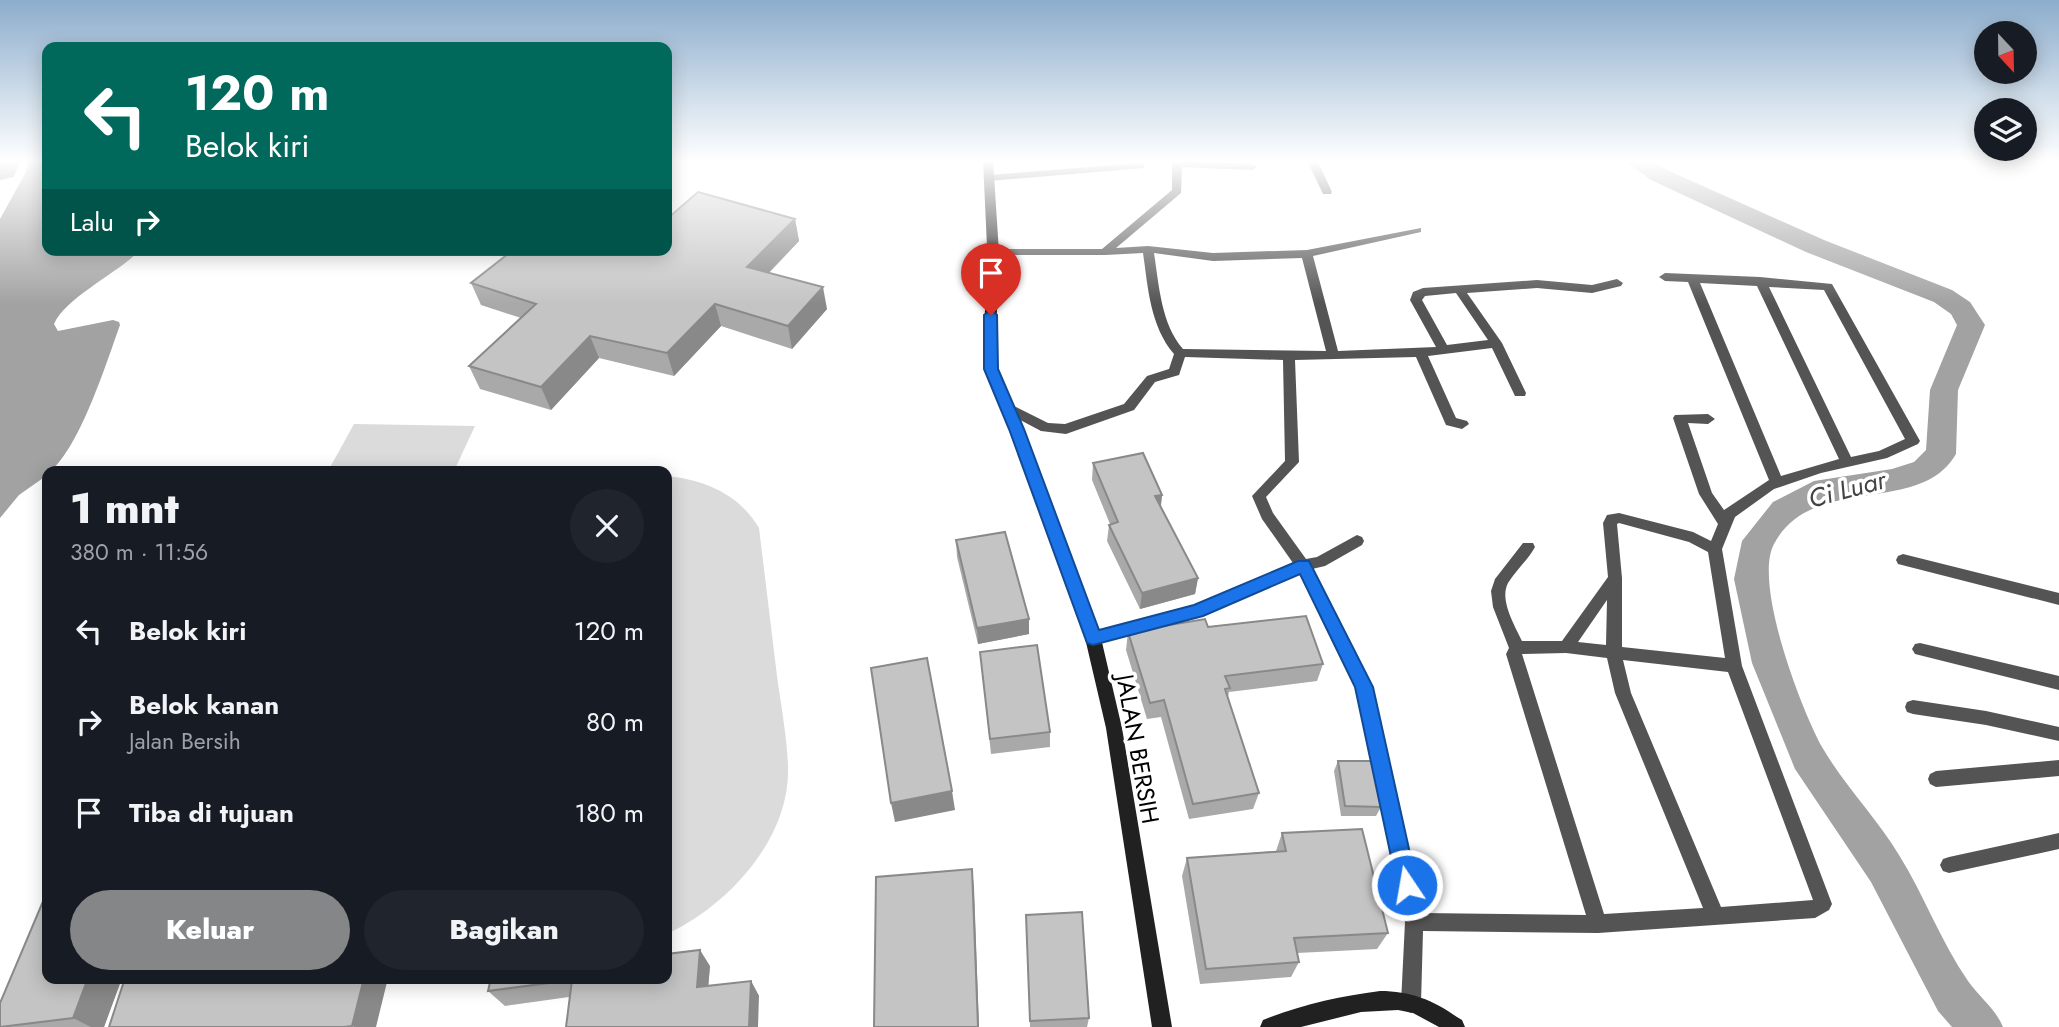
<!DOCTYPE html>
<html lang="id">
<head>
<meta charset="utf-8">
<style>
	body { margin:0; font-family:Jost,sans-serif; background:#20242c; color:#f1f3f6; height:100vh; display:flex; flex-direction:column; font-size:26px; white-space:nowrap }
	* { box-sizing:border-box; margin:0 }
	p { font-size:23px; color:#9ea1a6 }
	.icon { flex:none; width:38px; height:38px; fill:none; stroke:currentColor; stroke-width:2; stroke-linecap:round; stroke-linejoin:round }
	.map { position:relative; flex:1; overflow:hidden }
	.side { position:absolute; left:42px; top:466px; width:630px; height:518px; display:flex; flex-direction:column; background:#171b24; border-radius:14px; box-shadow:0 4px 18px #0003 }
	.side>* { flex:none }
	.banner { position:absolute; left:42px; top:42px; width:630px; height:214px; border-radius:14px; box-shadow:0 4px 18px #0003; background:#00695c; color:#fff; overflow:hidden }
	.needle { width:46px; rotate:158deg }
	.tools { position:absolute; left:1974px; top:21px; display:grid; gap:14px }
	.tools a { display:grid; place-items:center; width:63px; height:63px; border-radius:50%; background:#171b24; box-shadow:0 4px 18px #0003; font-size:35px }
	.pin { position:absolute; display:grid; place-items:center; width:60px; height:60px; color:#fff; margin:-72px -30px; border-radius:50% 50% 50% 0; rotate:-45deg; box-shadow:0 0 7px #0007 }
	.pin .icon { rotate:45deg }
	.me { position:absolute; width:77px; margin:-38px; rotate:348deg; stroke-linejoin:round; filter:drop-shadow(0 0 5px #0008) }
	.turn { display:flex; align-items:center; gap:24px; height:147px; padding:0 28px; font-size:32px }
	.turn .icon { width:91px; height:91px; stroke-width:2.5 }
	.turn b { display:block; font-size:49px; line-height:60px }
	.then { display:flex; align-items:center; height:66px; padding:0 28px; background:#0003; gap:14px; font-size:26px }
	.round { display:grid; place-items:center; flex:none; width:74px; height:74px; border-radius:37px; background:#20242c }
	.head { display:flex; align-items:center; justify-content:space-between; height:119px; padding:0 28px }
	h1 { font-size:42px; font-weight:800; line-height:52px }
	.primary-button { display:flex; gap:14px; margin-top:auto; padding:14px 28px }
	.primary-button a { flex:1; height:80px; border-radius:42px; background:#858687; color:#fff; font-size:28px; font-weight:800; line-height:80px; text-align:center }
	.primary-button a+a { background:#20242c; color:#f1f3f6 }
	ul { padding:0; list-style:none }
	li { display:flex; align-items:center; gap:21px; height:91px; padding:0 28px }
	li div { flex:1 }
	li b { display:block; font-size:26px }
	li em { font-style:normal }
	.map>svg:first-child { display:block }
</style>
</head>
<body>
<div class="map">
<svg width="2059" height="1027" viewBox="0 0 2059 1027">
	<rect width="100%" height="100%" fill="#fff"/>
	<path fill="#dbdbdb" d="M354 424 475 426 454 471H328Z
		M667 476C705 480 739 494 759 528 765 577 771 627 777 676 781 706 787 736 788 766 791 838 728 906 667 934Z"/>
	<path fill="#a2a2a2" d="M29 160H47V250H140C117 274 66 297 54 324L58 331 113 320 119 322 120 325C106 364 81 444 51 471H47L46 476 19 495 0 518V219L26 172Z"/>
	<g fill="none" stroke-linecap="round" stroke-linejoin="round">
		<path fill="#a2a2a2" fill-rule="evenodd" d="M1624 160H1652L1667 170 1824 240 1952 290 1970 302 1985 325 1958 390 1956 454C1920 517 1812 472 1774 544 1753 583 1801 709 1822 747 1844 785 1876 817 1899 855 1924 895 1941 942 1968 981 1980 998 1995 1008 2003 1027H1952L1938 1011 1871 882 1795 769 1752 663 1734 579 1742 541 1773 502 1814 481 1892 469 1914 462 1926 450 1930 390 1957 325 1951 314 1934 302 1806 252 1651 180Z"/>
		<path fill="#545454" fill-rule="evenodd" d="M1172 160 1252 164 1257 167 1252 170 1182 167 1181 193 1116 248 1148 246 1213 253 1307 250 1421 228V232L1313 256 1338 351 1436 347 1410 300 1413 292 1423 288 1537 280 1592 285 1617 279 1623 283 1621 286 1592 293 1537 288 1467 293 1502 343 1526 393 1525 396H1515L1492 348 1428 356 1456 418 1467 421 1469 424 1462 429 1446 425 1416 357 1295 360 1299 462 1266 497 1273 513 1306 559 1317 557 1357 535 1362 537 1364 541 1362 545 1325 566 1312 569 1372 687 1421 913 1586 915 1506 654 1509 648 1493 607 1491 591 1495 579 1523 543H1533L1535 547C1528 560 1516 570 1508 583 1499 600 1515 626 1522 641H1562L1608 577 1603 523 1607 515 1619 513 1693 532 1711 541 1718 524 1699 494 1673 418 1675 415 1708 414 1715 419 1708 424 1688 423 1712 493 1724 510 1769 480 1688 282 1665 281 1659 277 1665 273 1760 277 1832 284 1920 441 1918 444 1887 458 1821 473 1774 489 1735 517 1722 549 1742 666 1832 904 1829 910 1815 918 1598 933 1423 931 1421 1003 1418 1010 1411 1013 1404 1010 1401 1003 1405 922 1356 687 1300 573 1202 615 1093 644 1088 643 1085 638 1088 633 1093 632 1194 606 1293 563 1262 519 1252 496 1285 461 1283 360 1185 357 1179 375 1155 382 1134 410 1066 434 1041 431 1003 411 1002 408 1008 403 1048 423 1065 424 1124 404 1147 376 1169 369 1174 354C1150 326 1148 287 1143 253L1105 255H993L987 252 993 249H1102L1172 190ZM1154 253 1213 261 1302 258 1326 351 1183 349C1161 324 1159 285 1154 253ZM1700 283 1757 286 1839 459 1781 476ZM1769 287 1824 290 1905 439 1879 451 1851 457ZM1456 293 1488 340 1447 345 1422 300 1425 296ZM1619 523 1689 542 1708 552 1725 658 1622 647V578L1617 524ZM1607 600 1606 645 1578 642ZM1566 653 1607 658 1615 693 1703 908 1604 914 1522 654ZM1623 660 1728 672 1813 900 1721 907 1631 693Z
			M1307 160H1317L1332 192 1331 194H1323Z
			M1140 163 1144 164V168L988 181 983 178 988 175Z
			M1903 554 2059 593V605L1898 564 1896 560 1898 556Z
			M1920 643 2059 676V690L1915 654 1912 649 1915 644Z
			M1913 700 1986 711 2059 727V741L1986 725 1913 714 1907 712 1905 707 1907 702Z
			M2059 760V776L1936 787 1930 784 1928 779 1930 774 1936 771Z
			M2059 833V849L1949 873 1943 871 1940 865 1943 859 1949 857Z"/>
		<path fill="#212121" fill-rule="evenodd" d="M983 160H993L1000 268 995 338 997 369 1014 408 1101 638 1122 728 1172 1027H1152L1106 728 1085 638 1002 408 985 369 983 338 988 268Z
			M1380 991C1410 991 1433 1000 1457 1017L1462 1020 1465 1027H1439L1413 1013 1398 1010 1361 1012 1301 1027H1260L1263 1020C1300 1005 1341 996 1380 991Z"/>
	</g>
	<path fill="#a9a9a9" d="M795 219 799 241 769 273 827 309 792 349 721 326 674 376 599 358 551 410 480 389 469 366 521 318 481 305 471 283Z
		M1093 463 1162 495 1161 507 1198 578 1195 594 1140 609 1107 541 1109 525 1110 524 1092 480Z
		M956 540 1029 634 978 644 957 557Z
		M1208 627 1323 664 1317 681 1229 692 1228 697 1259 793 1253 809 1189 819 1161 717 1147 719 1126 650 1128 632Z
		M980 652 1050 732V747L991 754Z
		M1338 761 1381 807 1376 816H1341L1334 771Z
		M1282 833 1388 933 1377 949 1297 953 1299 962 1291 977 1200 984 1182 876 1187 858 1276 851Z
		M1026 915 1089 1018 1087 1027H1030Z
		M710 966 708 986 751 981 759 996 569 997 505 1006 488 991 491 978Z
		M47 978H122L104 1027H0Z"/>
	<path fill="#898989" d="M0 160H20L14 177 0 180Z
		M795 219 799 241 753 289 747 267Z
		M823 287 827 309 792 349 788 326Z
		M715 304 721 326 674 376 667 353Z
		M590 336 599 358 551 410 541 387Z
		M1162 495 1160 511 1155 496Z
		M1198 578 1195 594 1140 609 1142 593Z
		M1029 619V634L978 644 977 628Z
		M952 791 955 810 895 822 891 803Z
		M972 869 974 887 979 1027H978Z
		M700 950 710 966 707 1002 697 987Z
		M88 978H122L104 1027H91L73 1018Z
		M364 978H388L376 1027H354L352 1026Z
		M751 981 759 996 758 1027H749Z"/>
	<path fill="#c4c4c4" stroke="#898989" stroke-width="2" d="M698 192 795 219 747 267 823 287 788 326 715 304 667 353 590 336 541 387 469 366 536 304 471 283 513 250H667V219Z
		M1143 453 1162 495 1155 496 1198 578 1142 593 1109 525 1118 522 1093 463Z
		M1005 532 1029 619 977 628 956 540Z
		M1306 616 1323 664 1225 676 1230 688 1225 689 1259 793 1193 804 1164 700 1150 703 1128 632 1205 619 1208 627Z
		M1037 645 1050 732 990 739 980 652Z
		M927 658 952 791 891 803 871 668Z
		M1338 761H1372L1381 807 1345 806Z
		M1362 829 1388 933 1294 938 1299 962 1206 969 1187 858 1286 851 1282 833Z
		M972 869 978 1027H874L876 877Z
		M47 892V978H88L73 1018 0 1027V1003Z
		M1082 912 1089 1018 1030 1021 1026 915Z
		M700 950 697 987 751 981 749 1027H566L572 980 488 991 491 978H667V954Z
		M125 978H364L352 1026 344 1027H109Z"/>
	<linearGradient id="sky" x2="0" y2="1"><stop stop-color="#8cadcc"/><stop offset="0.53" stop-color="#fff"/><stop offset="1" stop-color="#fff" stop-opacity="0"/></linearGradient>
	<rect width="2059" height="304" fill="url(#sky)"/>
	<path fill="#1a73e8" stroke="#114b97" stroke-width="2" d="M991 310 997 315 998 369 1024 429 1099 630 1194 605 1298 561H1309L1373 687 1417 885 1414 892 1407 895 1399 892 1397 885 1355 687 1300 574 1203 616 1093 645 1087 643 1009 429 984 369V315Z"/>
	<g text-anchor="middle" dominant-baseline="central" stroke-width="7" stroke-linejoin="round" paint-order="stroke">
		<g font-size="24" fill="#000" stroke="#fff">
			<text transform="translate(1138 749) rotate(80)">JALAN BERSIH</text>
		</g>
		<g font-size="26" font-style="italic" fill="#434343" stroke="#fff">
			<text transform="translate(1847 489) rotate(-15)">Ci Luar</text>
		</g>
	</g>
</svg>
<div class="tools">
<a><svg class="needle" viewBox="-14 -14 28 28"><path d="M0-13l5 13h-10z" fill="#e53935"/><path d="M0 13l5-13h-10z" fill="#9ea1a6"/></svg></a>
<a><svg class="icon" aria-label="layers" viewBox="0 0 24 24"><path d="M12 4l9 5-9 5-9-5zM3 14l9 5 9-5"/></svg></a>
</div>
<div class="pin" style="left:991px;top:315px;background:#d93025"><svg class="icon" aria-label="arrive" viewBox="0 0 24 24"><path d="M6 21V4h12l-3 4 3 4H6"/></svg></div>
<svg class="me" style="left:1407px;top:885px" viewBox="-20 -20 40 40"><circle r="17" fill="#1a73e8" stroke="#fff" stroke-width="3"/><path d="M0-11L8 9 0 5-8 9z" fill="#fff"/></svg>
<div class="banner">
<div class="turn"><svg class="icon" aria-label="left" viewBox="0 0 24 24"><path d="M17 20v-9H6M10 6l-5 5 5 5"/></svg><div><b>120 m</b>Belok kiri</div></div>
<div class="then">Lalu<svg class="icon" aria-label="right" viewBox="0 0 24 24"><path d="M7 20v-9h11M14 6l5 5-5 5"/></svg></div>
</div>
<section class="side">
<div class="head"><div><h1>1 mnt</h1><p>380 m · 11:56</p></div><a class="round"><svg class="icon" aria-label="close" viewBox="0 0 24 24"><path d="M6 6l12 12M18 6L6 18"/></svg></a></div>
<ul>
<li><svg class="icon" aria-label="left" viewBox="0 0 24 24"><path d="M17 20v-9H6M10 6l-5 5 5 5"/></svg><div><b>Belok kiri</b></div><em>120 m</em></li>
<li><svg class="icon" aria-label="right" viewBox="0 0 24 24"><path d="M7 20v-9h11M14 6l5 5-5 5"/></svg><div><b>Belok kanan</b><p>Jalan Bersih</p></div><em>80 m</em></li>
<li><svg class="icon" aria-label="arrive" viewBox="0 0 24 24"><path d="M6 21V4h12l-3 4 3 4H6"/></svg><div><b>Tiba di tujuan</b></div><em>180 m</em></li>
</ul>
<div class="primary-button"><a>Keluar</a><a>Bagikan</a></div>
</section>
</div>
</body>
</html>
